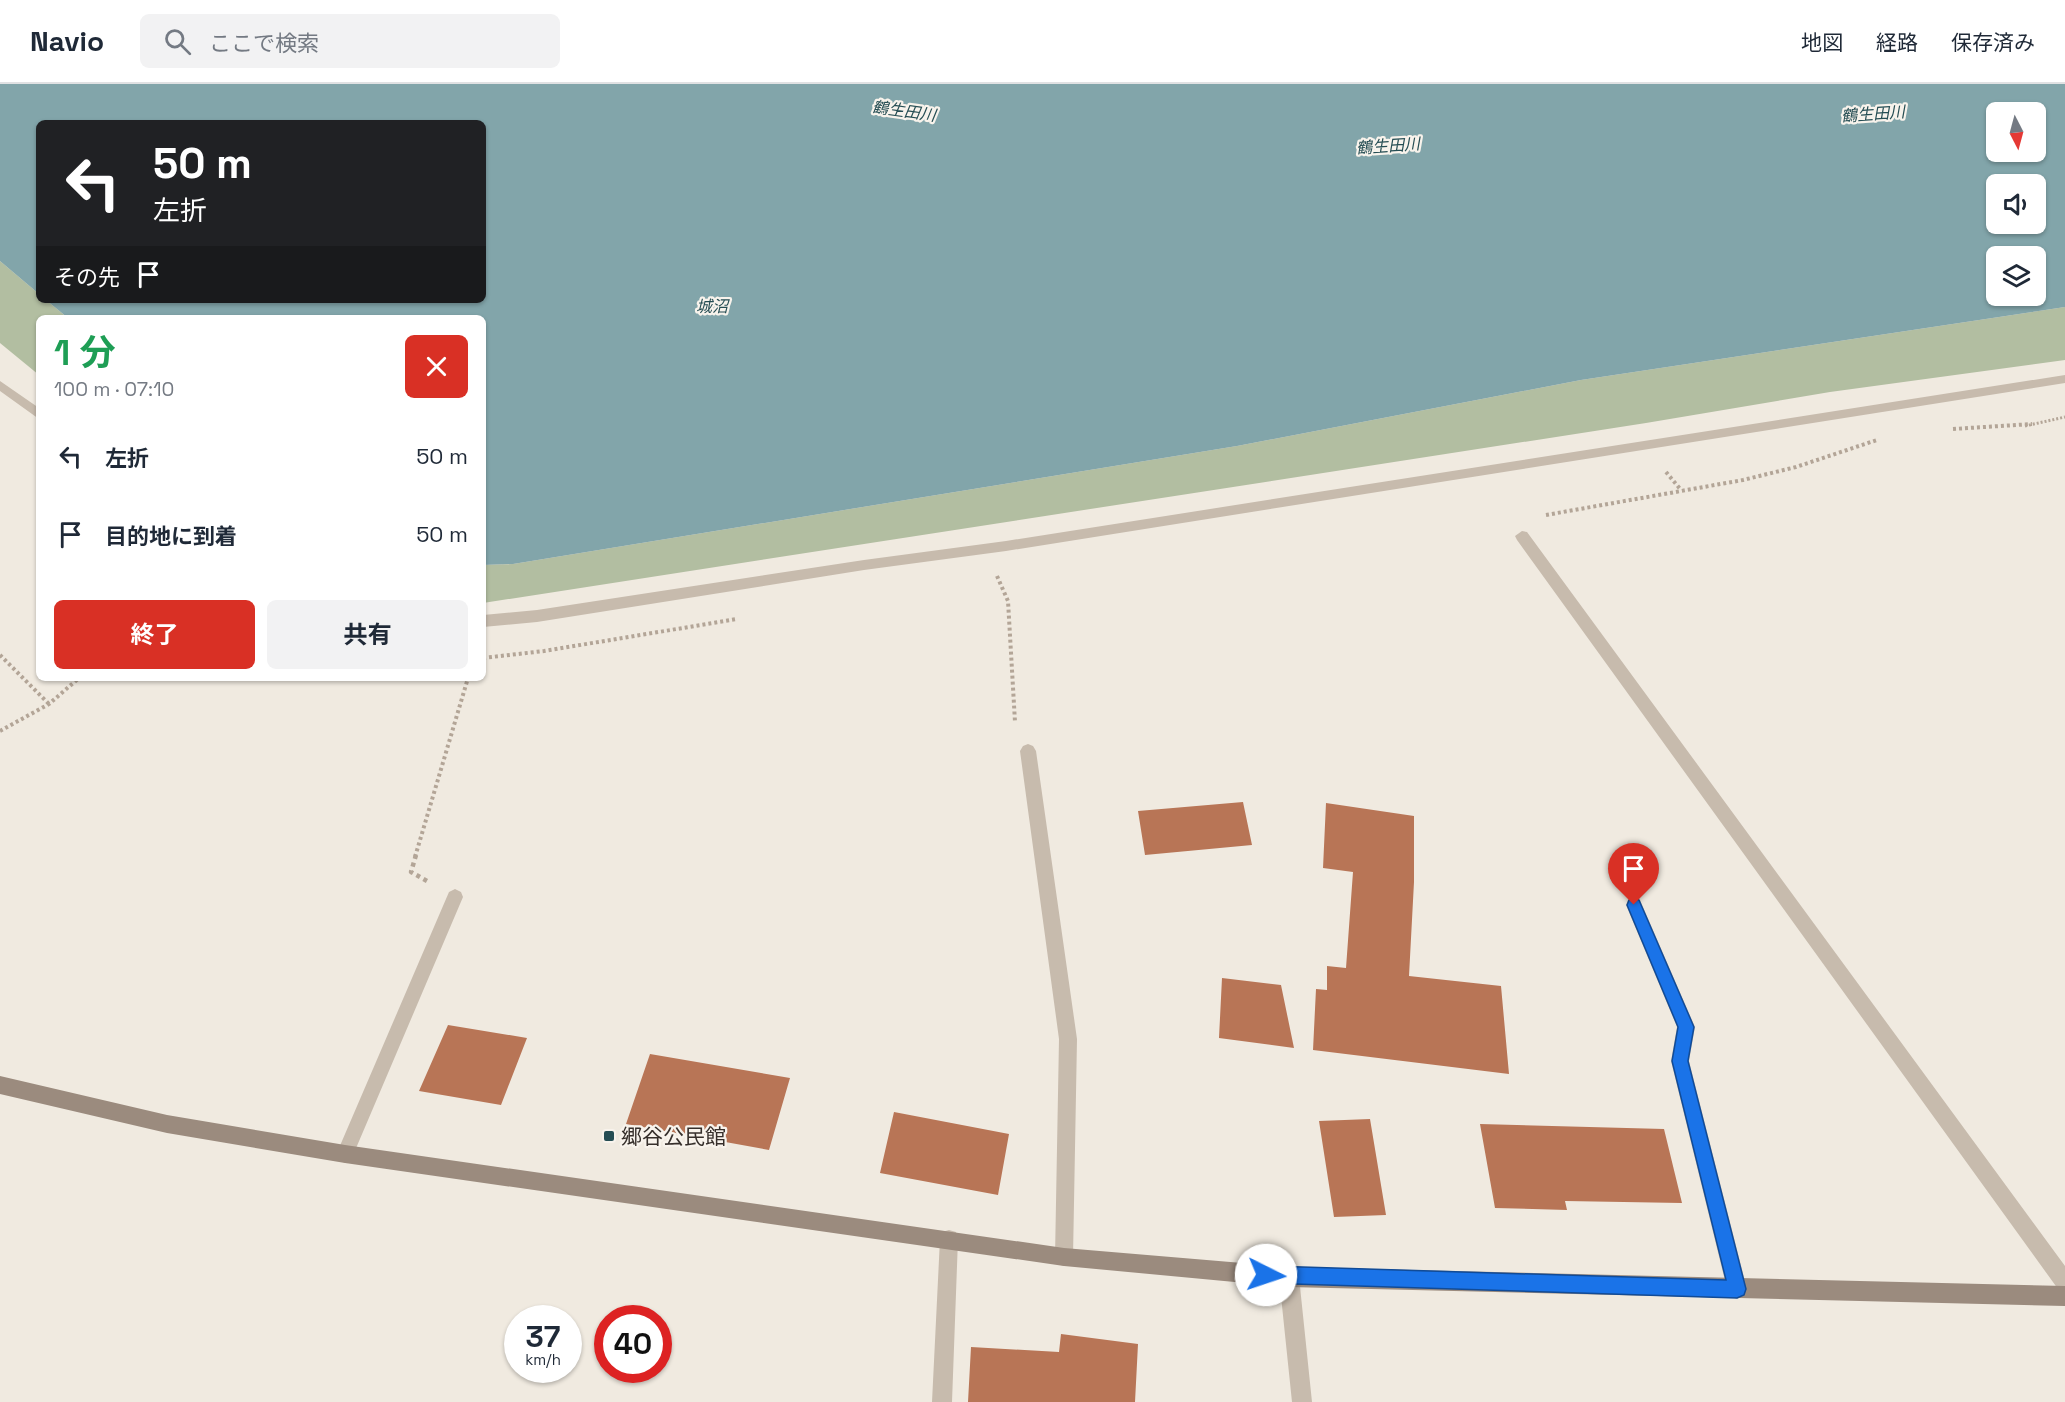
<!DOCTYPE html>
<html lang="ja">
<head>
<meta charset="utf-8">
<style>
	body { margin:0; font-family:"Space Grotesk","Noto Sans JP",sans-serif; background:#f2f2f3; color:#1f2937; height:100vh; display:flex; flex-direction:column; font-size:22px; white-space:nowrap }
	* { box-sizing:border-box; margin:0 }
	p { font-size:20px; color:#747a83 }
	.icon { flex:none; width:33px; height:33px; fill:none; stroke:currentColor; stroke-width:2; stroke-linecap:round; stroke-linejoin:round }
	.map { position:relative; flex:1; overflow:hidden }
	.panel { position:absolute; left:36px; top:231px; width:450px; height:366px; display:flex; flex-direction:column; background:#fff; border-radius:9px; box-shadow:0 2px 4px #0004 }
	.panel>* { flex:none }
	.top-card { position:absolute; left:36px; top:36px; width:450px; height:183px; border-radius:9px; box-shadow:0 2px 4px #0004; background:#202124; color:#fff; overflow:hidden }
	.needle { width:39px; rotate:174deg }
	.controls { position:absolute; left:1986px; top:18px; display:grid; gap:12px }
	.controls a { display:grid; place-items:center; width:60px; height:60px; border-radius:9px; background:#fff; box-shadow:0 2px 4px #0004; font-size:30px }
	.speed { position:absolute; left:504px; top:1221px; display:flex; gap:12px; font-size:30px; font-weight:700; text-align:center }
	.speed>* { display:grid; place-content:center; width:78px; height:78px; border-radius:50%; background:#fff; box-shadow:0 2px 4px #0004; line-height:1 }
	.speed small { font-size:15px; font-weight:400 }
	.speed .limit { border:9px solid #d22; background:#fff; color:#111 }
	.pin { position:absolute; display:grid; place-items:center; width:51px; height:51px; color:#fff; margin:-62px -26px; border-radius:50% 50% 50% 0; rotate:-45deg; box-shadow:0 0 6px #0007 }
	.pin .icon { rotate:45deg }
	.me { position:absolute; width:66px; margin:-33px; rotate:94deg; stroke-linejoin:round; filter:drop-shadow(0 0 4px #0008) }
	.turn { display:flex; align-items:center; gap:21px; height:126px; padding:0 18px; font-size:27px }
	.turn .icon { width:78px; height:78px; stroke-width:2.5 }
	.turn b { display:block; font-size:42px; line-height:51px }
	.then { display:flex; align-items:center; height:57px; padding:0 18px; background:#0003; gap:12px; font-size:22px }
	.round { display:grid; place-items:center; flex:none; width:63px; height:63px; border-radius:9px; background:#f2f2f3 }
	.headline { display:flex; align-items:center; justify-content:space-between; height:102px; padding:0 18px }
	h1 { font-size:36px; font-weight:700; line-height:45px; color:#1e9e55 }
	.primary-button { display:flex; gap:12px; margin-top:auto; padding:12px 18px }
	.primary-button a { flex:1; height:69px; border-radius:9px; background:#d93025; color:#fff; font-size:24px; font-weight:700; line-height:69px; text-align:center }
	.primary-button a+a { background:#f2f2f3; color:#1f2937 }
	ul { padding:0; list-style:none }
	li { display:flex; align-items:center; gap:18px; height:78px; padding:0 18px }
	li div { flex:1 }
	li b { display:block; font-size:22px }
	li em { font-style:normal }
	header { display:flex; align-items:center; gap:36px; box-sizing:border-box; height:84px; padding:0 30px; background:#fff; border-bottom:2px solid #e0e1e3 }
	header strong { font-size:28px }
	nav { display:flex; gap:33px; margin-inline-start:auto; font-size:21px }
	.search { width:420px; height:54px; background:#f2f2f3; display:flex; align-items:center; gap:15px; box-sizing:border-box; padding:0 21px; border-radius:9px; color:#747a83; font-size:22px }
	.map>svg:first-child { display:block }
</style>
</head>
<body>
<header>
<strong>Navio</strong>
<div class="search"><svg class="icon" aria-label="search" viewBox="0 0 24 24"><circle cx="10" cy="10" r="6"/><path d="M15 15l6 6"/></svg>ここで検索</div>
<nav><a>地図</a><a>経路</a><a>保存済み</a></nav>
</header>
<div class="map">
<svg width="2065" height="1318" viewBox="0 0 2065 1318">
	<rect width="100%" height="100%" fill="#f0eae0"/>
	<path fill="#b2bea1" d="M0 177 39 210V216H46L68 234H39V291L0 259Z
		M2065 223V276L1830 308 1646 339 483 519V481L513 480 1237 362 1581 296Z"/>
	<path fill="#82a5aa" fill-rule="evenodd" d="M0 0H2065V223L1581 296 1237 362 513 480 483 481V234H68L46 216H483V39H39V210L0 177ZM1996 28H2036V68H1996ZM1996 100H2036V140H1996ZM1996 172H2036V212H1996Z"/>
	<path fill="#b87556" d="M1243 718 1252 761 1145 771 1138 727Z
		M1326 719 1414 732V798L1409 892 1501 902 1509 990 1313 966 1316 905 1327 906V882L1346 884 1353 788 1323 784Z
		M1222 894 1281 901 1294 964 1219 954Z
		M448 941 527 954 501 1021 419 1007Z
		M650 970 790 994 769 1066 626 1040Z
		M894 1028 1009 1050 998 1111 880 1089Z
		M1370 1035 1386 1131 1334 1133 1319 1037Z
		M1480 1040 1664 1045 1682 1119 1565 1117 1567 1126 1495 1124Z
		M1061 1250 1138 1260 1135 1318H968L971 1263 1059 1268Z"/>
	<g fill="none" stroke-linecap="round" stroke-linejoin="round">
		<path stroke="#b3a597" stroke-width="3" stroke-dasharray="2 2" stroke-linecap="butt" d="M2025 342 2065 333"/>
		<path stroke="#b3a597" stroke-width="4" stroke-dasharray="3 3" stroke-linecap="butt" d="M1953 345 2032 340
			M1666 388 1681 406
			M1546 431 1743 396 1796 383 1877 356
			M997 492 1008 517 1015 638
			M0 571 49 620
			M483 574 544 567 737 535
			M0 647 49 620 79 594
			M415 773 468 594"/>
		<path stroke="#b3a597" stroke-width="4.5" stroke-dasharray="4 4" stroke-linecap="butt" d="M416 771 411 788 427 797"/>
		<path fill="#c7bbad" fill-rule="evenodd" d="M1522 447 1527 448 2065 1182V1208L2058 1205 1517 456 1515 452Z
			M1028 660 1033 662 1036 667 1077 955 1073 1173 1071 1180 1064 1182 1057 1180 1055 1173 1059 955 1020 667 1023 662Z
			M455 805 461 808 463 813 351 1076 345 1079 339 1076 336 1070 339 1064 449 808Z
			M1634 813 1640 816 1695 943 1689 977 1747 1205 1744 1212 1737 1215 1730 1212 1727 1205 1671 977 1677 943 1626 821 1628 816Z
			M949 1146 956 1148 958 1155 952 1318H932L940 1155 942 1148Z"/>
		<path fill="#c7bbad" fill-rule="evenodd" d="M2065 291V299L1006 467 864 486 537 538 483 543V531L537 526 864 476 1006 457Z
			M0 297 39 324V335L0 307Z
			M1289 1183 1296 1186 1299 1193 1312 1318H1292L1279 1193 1282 1186Z"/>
		<path fill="#9b8b7e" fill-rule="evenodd" d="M0 992 167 1031 345 1061 1064 1164 1289 1183 2065 1202V1222L1289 1203 1064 1182 345 1079 167 1049 0 1010Z"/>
	</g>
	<path fill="#1a73e8" stroke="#114b97" stroke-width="1.5" d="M1634 814 1639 816 1694 943 1688 977 1746 1205 1744 1211 1737 1214 1266 1199 1260 1197 1258 1191 1260 1185 1266 1182 1726 1196 1672 977 1678 943 1627 821 1629 816Z"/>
	<rect fill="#254d53" stroke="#f8f3ec" stroke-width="2" x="603" y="1046" width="12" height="12" rx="3"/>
	<g text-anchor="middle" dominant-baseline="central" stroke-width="4.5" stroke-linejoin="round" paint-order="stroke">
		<g font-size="16" font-style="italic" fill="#254d53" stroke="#f8f3ec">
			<text transform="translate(904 27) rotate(8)">鶴生田川</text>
			<text transform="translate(1873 30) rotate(-4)">鶴生田川</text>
			<text transform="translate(1388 62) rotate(-4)">鶴生田川</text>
			<text x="712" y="222">城沼</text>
		</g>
		<g font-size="21" fill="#362f2b" stroke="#f8f3ec" text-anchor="start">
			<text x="621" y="1052">郷谷公民館</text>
		</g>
	</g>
</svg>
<div class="controls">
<a><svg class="needle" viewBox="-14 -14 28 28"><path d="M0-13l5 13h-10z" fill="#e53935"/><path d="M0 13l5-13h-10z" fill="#747a83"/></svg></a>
<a><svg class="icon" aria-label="sound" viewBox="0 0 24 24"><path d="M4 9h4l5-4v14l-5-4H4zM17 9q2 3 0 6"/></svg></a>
<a><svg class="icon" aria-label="layers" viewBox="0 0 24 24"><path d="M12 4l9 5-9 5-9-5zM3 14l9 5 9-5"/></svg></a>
</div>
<div class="speed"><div>37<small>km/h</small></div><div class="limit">40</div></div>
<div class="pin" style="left:1634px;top:821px;background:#d93025"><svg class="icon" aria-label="arrive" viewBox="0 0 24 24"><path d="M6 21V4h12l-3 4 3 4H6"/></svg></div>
<svg class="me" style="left:1266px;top:1191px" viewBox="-20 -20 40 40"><circle r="19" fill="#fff"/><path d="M0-13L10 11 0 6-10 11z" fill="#1a73e8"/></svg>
<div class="top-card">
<div class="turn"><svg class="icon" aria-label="left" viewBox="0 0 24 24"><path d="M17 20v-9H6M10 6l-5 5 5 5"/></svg><div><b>50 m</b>左折</div></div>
<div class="then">その先<svg class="icon" aria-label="arrive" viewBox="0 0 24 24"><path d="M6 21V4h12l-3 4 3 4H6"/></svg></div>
</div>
<section class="panel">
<div class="headline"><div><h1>1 分</h1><p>100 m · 07:10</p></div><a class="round" style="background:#d93025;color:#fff"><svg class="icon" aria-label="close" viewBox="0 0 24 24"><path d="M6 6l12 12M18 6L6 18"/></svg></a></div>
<ul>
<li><svg class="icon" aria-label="left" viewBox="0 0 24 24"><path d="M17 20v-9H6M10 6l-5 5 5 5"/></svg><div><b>左折</b></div><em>50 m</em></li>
<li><svg class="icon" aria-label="arrive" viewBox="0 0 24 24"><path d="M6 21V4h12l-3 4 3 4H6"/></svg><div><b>目的地に到着</b></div><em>50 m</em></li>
</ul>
<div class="primary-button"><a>終了</a><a>共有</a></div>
</section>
</div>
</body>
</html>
